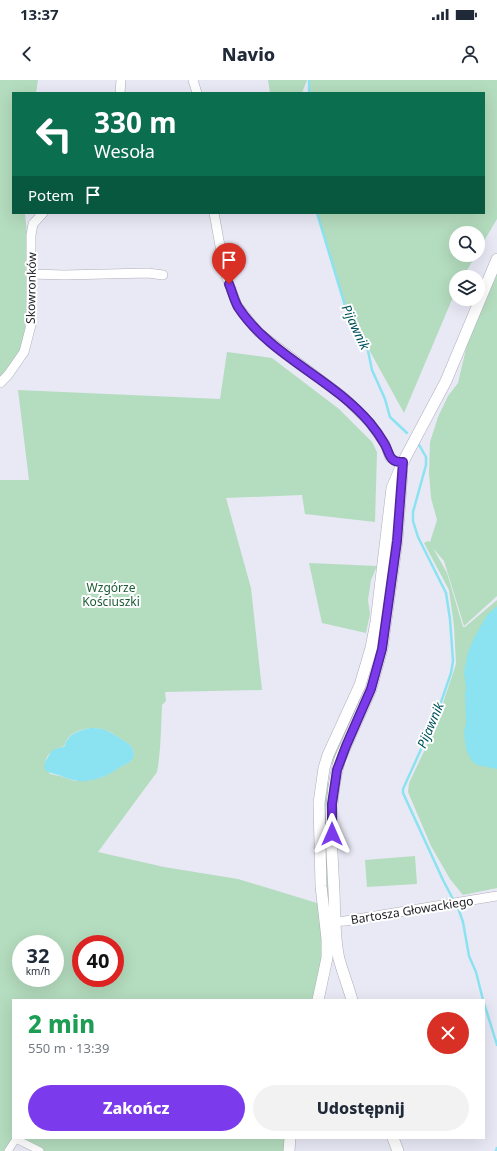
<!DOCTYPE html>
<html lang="pl">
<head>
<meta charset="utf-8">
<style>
	body { margin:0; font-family:"Noto Sans",sans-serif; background:#f2f2f3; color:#1f2937; height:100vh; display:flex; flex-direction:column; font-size:15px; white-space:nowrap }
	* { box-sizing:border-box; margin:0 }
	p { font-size:13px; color:#747a83 }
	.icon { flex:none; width:22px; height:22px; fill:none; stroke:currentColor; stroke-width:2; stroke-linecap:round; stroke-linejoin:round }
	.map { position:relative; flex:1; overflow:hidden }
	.sheet { position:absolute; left:12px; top:919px; width:473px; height:140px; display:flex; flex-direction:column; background:#fff; border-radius:0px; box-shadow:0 4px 16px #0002 }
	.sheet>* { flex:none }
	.guide { position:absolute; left:12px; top:12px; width:473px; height:122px; border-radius:0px; box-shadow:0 4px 16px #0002; background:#0b6e4f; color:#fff; overflow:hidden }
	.tools { position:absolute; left:449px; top:146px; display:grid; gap:8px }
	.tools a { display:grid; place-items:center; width:36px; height:36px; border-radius:50%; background:#fff; box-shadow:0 4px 16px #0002; font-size:20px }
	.speed { position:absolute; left:12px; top:855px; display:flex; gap:8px; font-size:20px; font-weight:700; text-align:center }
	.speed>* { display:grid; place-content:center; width:52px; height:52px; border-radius:50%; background:#fff; box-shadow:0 4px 16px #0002; line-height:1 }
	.speed small { font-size:10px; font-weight:400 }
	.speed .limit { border:6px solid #d22; background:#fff; color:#111 }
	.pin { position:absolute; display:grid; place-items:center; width:34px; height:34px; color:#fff; margin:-41px -17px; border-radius:50% 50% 50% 0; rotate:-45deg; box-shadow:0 0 4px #0007 }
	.pin .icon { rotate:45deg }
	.me { position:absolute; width:44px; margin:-22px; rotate:0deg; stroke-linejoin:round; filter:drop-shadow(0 0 3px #0008) }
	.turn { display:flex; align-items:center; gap:14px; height:84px; padding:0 16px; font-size:18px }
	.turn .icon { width:52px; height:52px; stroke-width:2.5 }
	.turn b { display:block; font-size:28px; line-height:34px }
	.then { display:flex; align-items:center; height:38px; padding:0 16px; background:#0003; gap:8px; font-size:15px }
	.round { display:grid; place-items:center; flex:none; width:42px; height:42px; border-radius:21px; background:#f2f2f3 }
	.summary { display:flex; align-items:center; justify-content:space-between; height:68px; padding:0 16px }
	h1 { font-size:24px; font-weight:800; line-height:30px; color:#1e9e55 }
	.cta { display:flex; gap:8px; margin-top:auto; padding:8px 16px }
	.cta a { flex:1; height:46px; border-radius:24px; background:#7c3aed; color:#fff; font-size:16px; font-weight:800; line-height:46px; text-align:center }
	.cta a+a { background:#f2f2f3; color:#1f2937 }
	.status { display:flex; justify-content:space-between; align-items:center; height:28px; padding:0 20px; background:#fff; direction:ltr }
	.status svg { height:11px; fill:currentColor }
	header { display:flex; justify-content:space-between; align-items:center; height:52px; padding:0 16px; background:#fff; font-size:18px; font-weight:800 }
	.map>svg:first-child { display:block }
</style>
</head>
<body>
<div class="status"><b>13:37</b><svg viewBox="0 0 49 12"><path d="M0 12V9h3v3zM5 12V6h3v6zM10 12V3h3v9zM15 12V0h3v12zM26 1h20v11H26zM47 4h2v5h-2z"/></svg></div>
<header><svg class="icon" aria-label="back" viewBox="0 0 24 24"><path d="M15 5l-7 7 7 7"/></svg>Navio<svg class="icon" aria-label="person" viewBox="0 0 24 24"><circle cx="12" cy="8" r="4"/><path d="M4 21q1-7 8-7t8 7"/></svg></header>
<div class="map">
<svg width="497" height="1071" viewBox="0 0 497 1071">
	<rect width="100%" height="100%" fill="#e8e9f5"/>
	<path fill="#b4dcbe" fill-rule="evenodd" d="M0 0H38L36 13H13V133H25L27 155 28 195 25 249 20 272 0 297Z
		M268 0H307L302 13H270Z
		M310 0H497V139L478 171V153H456V175H476L463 197H456V210L404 333 367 266 357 246 346 229 317 133H484V13H310Z
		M497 179V516L464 546 444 481 433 468 447 493 463 547H465L497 520V808L463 815 450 799 431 766 408 712 409 703 434 650 456 584 454 546 449 510 424 463 428 461 430 462 437 440 431 418 429 393 430 362 438 337 448 316 458 303 476 226Z
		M227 272 272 278 339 329 372 362 377 372 375 442 305 434 302 415 226 418 251 508 262 610 165 612 166 621 162 625C161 647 161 671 157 692L98 772 164 787 238 799 317 823 324 831 323 873 314 920H13V1058H290L289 1071H40L16 1059 10 1064 4 1071H0V400H29L18 310 220 319ZM94 648C108 649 113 654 124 661 132 665 137 672 131 681L103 697 85 701H75L60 696 50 694 45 687C46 670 54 672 65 665 67 653 83 648 94 648ZM21 864H55V898H21ZM81 864H115V898H81Z
		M309 483 377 486 371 500 368 520 370 534 366 553 322 543Z
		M382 546 371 598 333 685 330 683Z
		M325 702 331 703V829H327L324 794Z
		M415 776 417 804 367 807 365 780Z"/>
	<path fill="#8be2f0" d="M497 526V689L477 685 471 680 466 669 464 652 466 644 465 613 466 608 464 592 468 572 474 558 487 535Z
		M90 648C104 647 112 653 123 660 129 664 133 666 134 674 133 683 126 683 119 688 109 695 98 700 85 701 76 702 69 699 61 696 52 692 37 694 48 677 49 675 51 671 53 670 57 668 61 668 65 666 67 654 80 650 90 648Z"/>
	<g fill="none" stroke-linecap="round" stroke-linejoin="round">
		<path stroke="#8be2f0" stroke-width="2.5" d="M309 0V13
			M317 133 346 229 357 246 367 266 372 290 385 319 390 337 407 353
			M418 363 426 377V385L413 432V441L418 457 446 513 450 539 453 581 451 593 437 634 403 709V713L443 800 454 821
			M457 825 463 842 469 876 476 892 483 920
			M484 923 497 965
			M496 1071 497 1068"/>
		<g stroke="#adaeba" stroke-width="8">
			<path id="pedestrian" d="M8 1071 16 1059 40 1071"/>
		</g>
		<g stroke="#adaeba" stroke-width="10">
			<path id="minor" d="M193 0 197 13
				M120 13 121 0
				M214 133 225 193 237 225 258 252 345 318 370 343 385 364 390 378 397 382H403
				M32 194 64 195 148 193 163 195
				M0 303 8 295 24 272 31 245V155L33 144 43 133
				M329 842 345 841 497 816"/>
		</g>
		<g stroke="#adaeba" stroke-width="12">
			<path id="tertiary" d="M318 920 327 878V859L321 806 319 723 324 688 328 675 360 605 371 568 376 542 392 408 403 382 446 301 497 179
				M352 920C348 906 343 893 339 879 334 858 335 834 334 812 332 769 327 722 340 679L371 609 382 569 397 461 402 393
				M393 1058 398 1071
				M289 1071 290 1058"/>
		</g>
		<use href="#pedestrian" stroke="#fff" stroke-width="7"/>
		<use href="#minor" stroke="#fff" stroke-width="9"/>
		<use href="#tertiary" stroke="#fff" stroke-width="11"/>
	</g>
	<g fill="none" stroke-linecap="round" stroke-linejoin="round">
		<g stroke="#51269a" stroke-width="10">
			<path id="route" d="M229 204C232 211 234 220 238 227 270 276 332 298 370 343 375 349 380 356 384 363 390 372 388 383 403 382L397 461 382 569 371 609 346 666 337 690 332 724V754"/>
		</g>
		<use href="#route" stroke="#7c3aed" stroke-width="7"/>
	</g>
	<g text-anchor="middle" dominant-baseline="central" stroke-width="4" stroke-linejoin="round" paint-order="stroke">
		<g font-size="12" fill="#212126" stroke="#fff">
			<text transform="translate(31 208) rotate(-89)">Skowronków</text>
			<text transform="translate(412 830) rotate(-9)">Bartosza Głowackiego</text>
		</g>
		<g font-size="12" fill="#1b5c34" stroke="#fff">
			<text x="111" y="507">Wzgórze<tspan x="111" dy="14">Kościuszki</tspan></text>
		</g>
		<g font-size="13" font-style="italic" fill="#00525c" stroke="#fff">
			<text transform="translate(356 247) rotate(65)">Pijawnik</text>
			<text transform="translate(430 645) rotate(-67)">Pijawnik</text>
		</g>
	</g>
</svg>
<div class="tools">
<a><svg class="icon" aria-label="search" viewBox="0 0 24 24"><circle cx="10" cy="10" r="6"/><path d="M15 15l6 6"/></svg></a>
<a><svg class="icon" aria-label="layers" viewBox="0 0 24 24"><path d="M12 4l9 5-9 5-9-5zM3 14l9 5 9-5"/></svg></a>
</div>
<div class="speed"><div>32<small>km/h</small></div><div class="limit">40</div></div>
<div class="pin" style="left:229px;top:204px;background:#d93025"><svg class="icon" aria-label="arrive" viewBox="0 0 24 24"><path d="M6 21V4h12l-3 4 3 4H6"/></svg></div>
<svg class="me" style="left:332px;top:754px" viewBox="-20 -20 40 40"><path d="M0-17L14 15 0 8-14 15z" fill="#7c3aed" stroke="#fff" stroke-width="4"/></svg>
<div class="guide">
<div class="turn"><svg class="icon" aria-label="left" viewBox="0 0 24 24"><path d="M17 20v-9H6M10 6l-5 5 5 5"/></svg><div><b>330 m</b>Wesoła</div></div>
<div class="then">Potem<svg class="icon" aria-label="arrive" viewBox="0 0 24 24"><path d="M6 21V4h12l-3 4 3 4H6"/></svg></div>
</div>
<section class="sheet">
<div class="summary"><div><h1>2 min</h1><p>550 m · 13:39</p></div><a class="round" style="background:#d93025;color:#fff"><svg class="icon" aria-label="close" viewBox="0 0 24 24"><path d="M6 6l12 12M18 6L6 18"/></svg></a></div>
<div class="cta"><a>Zakończ</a><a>Udostępnij</a></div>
</section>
</div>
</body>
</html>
